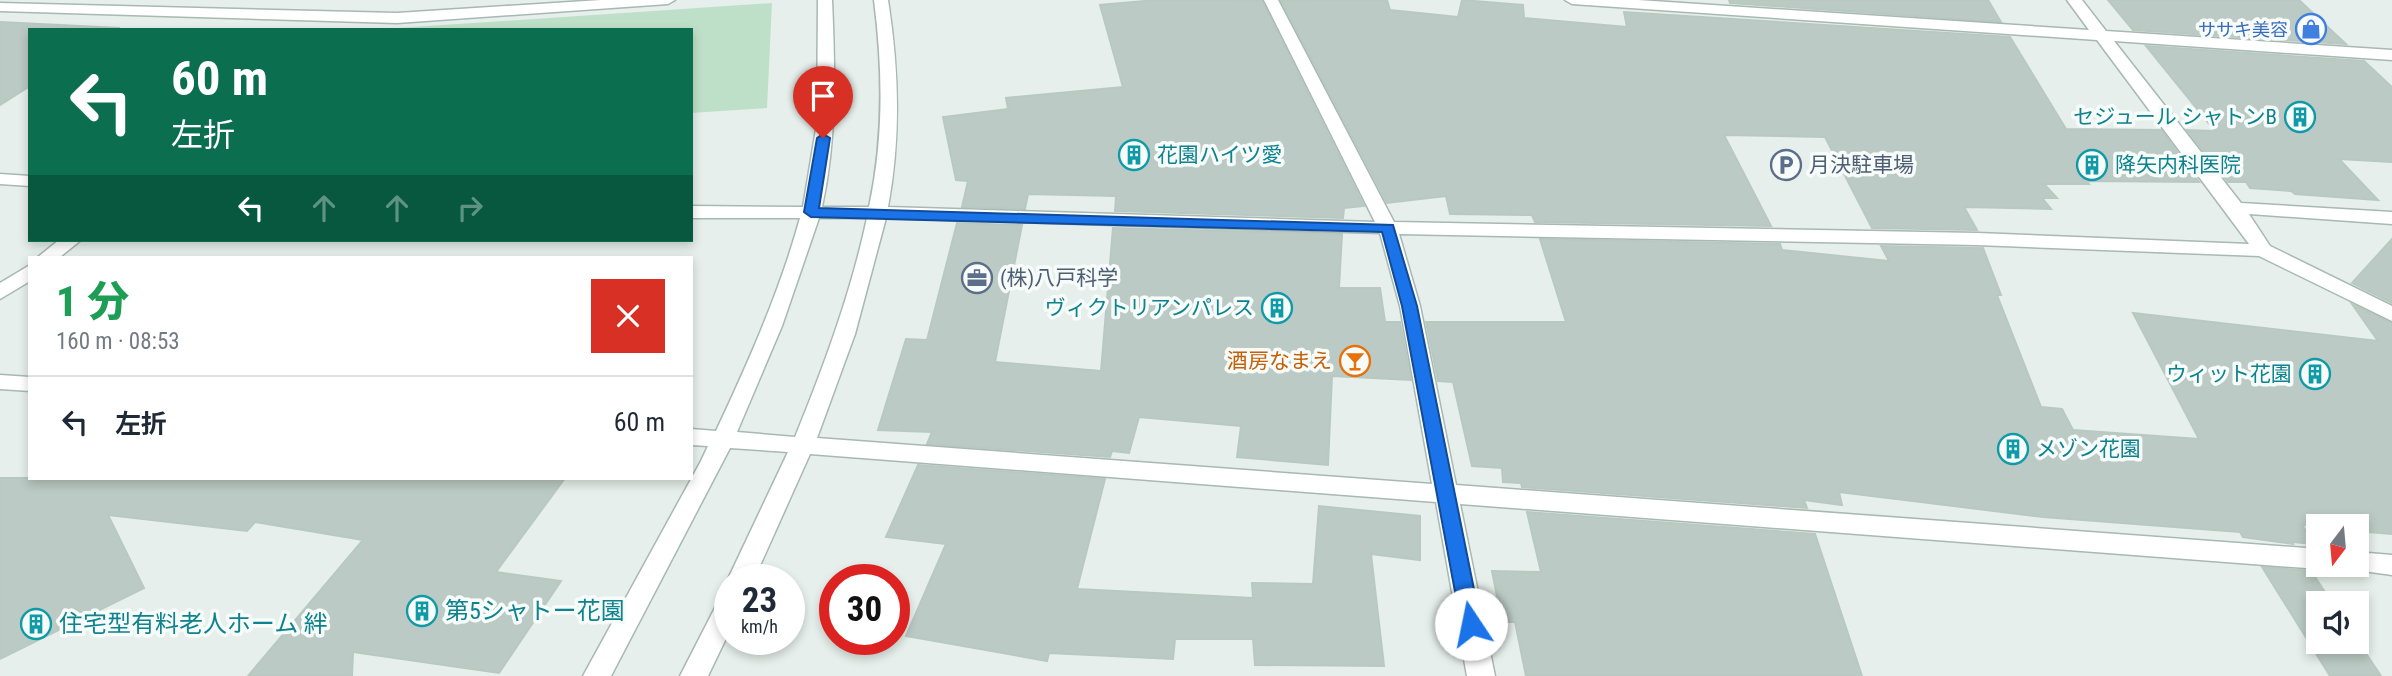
<!DOCTYPE html>
<html lang="ja">
<head>
<meta charset="utf-8">
<style>
	body { margin:0; font-family:"Roboto Condensed","Noto Sans JP",sans-serif; background:#f6f6f7; color:#1f2937; height:100vh; display:flex; flex-direction:column; font-size:26px; white-space:nowrap }
	* { box-sizing:border-box; margin:0 }
	p { font-size:23px; color:#747a83 }
	.icon { flex:none; width:38px; height:38px; fill:none; stroke:currentColor; stroke-width:2; stroke-linecap:round; stroke-linejoin:round }
	.map { position:relative; flex:1; overflow:hidden }
	.drawer { position:absolute; left:28px; top:256px; width:665px; height:224px; display:flex; flex-direction:column; background:#fff; border-radius:0px; box-shadow:0 4px 10px #0003 }
	.drawer>* { flex:none }
	.hud { position:absolute; left:28px; top:28px; width:665px; height:214px; border-radius:0px; box-shadow:0 4px 10px #0003; background:#0b6e4f; color:#fff; overflow:hidden }
	.needle { width:46px; rotate:196deg }
	.controls { position:absolute; left:2306px; top:514px; display:grid; gap:14px }
	.controls a { display:grid; place-items:center; width:63px; height:63px; border-radius:0px; background:#fff; box-shadow:0 4px 10px #0003; font-size:35px }
	.speed { position:absolute; left:714px; top:564px; display:flex; gap:14px; font-size:35px; font-weight:700; text-align:center }
	.speed>* { display:grid; place-content:center; width:91px; height:91px; border-radius:50%; background:#fff; box-shadow:0 4px 10px #0003; line-height:1 }
	.speed small { font-size:18px; font-weight:400 }
	.speed .limit { border:10px solid #d22; background:#fff; color:#111 }
	.pin { position:absolute; display:grid; place-items:center; width:60px; height:60px; color:#fff; margin:-72px -30px; border-radius:50% 50% 50% 0; rotate:-45deg; box-shadow:0 0 7px #0007 }
	.pin .icon { rotate:45deg }
	.me { position:absolute; width:77px; margin:-38px; rotate:349deg; stroke-linejoin:round; filter:drop-shadow(0 0 5px #0008) }
	.turn { display:flex; align-items:center; gap:24px; height:147px; padding:0 28px; font-size:32px }
	.turn .icon { width:91px; height:91px; stroke-width:2.5 }
	.turn b { display:block; font-size:49px; line-height:60px }
	.lanes { display:flex; align-items:center; height:66px; padding:0 28px; background:#0003; justify-content:center; gap:35px; direction:ltr }
	.lanes .off { opacity:.35 }
	.round { display:grid; place-items:center; flex:none; width:74px; height:74px; border-radius:0px; background:#f6f6f7 }
	.summary { display:flex; align-items:center; justify-content:space-between; height:119px; padding:0 28px }
	h1 { font-size:42px; font-weight:800; line-height:52px; color:#1e9e55 }
	ul { padding:0; list-style:none }
	li { display:flex; align-items:center; gap:21px; height:91px; padding:0 28px; border-top:2px solid #e0e1e3 }
	li div { flex:1 }
	li b { display:block; font-size:26px }
	li em { font-style:normal }
	.map>svg:first-child { display:block }
</style>
</head>
<body>
<div class="map">
<svg width="2392" height="676" viewBox="0 0 2392 676">
	<rect width="100%" height="100%" fill="#e6efeb"/>
	<path fill="#bfe0c8" d="M772 3 767 108 691 113V30H368Z"/>
	<path fill="#bbcac4" stroke="#b8c9c2" stroke-width="2" d="M1156 0 1262 1 1364 206 1344 208 1343 218 1115 211 1116 196 1028 194 1025 209 962 207 968 181 956 180 943 117 1008 109 1006 98 1123 87 1100 5Z
		M1387 0 1390 10 1458 17 1462 0 1523 5 1524 18 1627 27 1624 12 2010 37 2066 129 2161 130 2199 182 2087 181 2089 184H2044L2057 198H2042L2051 209 1964 207 1977 230 1872 228 1825 137 1724 135 1771 226 1535 222 1532 215 1450 214 1446 196 1387 203 1281 1Z
		M1729 0H1988L2001 22 1730 3Z
		M2108 0H2299L2346 44 2133 30Z
		M0 22 120 28 30 30V86L0 105Z
		M2146 46 2364 61 2392 87V162L2339 159 2378 200 2295 194 2291 191 2250 188 2246 182H2228L2187 130 2215 131Z
		M957 223 1022 225 995 362 1101 371 1113 228 1342 234 1339 288H1380L1385 322H1400L1411 380 1332 376 1328 465 1237 457 1241 426 1139 417 1129 453 1112 451 1110 457 927 444 932 432 878 430 906 339 927 340Z
		M1540 239 1780 244 1782 250 1889 261 1881 246 1983 248 2001 295H1997L2041 407 2062 409 2073 430 2199 439 2133 313 2378 341 2352 304 2392 323V534L2357 531V527L2302 525 2315 544 2292 542 2293 544 2243 537 2240 532 2043 517 1839 492 1842 505 1804 500 1807 508 1522 487 1521 483 1503 482 1502 468 1472 466 1453 382 1438 381 1426 322H1566Z
		M2392 239V303L2352 283Z
		M918 465 1105 479 1077 589 1253 598 1252 583 1313 584 1319 506 1420 516V560L1371 554 1384 666 1255 665 1253 639H1175L1173 659 1049 653 1047 661 906 636 946 544 886 537Z
		M0 478H565L496 572 561 581 499 673 353 652 352 676H248L363 540 255 522 247 531 108 515 144 588 0 659Z
		M1527 512 1815 534 1862 676H1526L1515 622H1502L1492 571 1541 572Z
		M2262 567 2311 571 2333 604H2319V642L2357 640 2381 676H2330Z"/>
	<g fill="none" stroke-linecap="round" stroke-linejoin="round">
		<g stroke="#a8b8b2" stroke-width="3">
			<path id="minor" d="M601 0H675L668 4 397 23 0 11V3L397 13Z
				M818 0H832C835 70 837 138 822 207H869C884 138 883 70 874 0H888C899 70 901 137 888 207L1375 222 1264 0H1278L1394 222 1977 233 2249 244 2097 40 1572 4 1565 0H1638L2089 30 2067 0H2082L2106 31 2392 50V60L2114 41 2241 203 2392 212V224L2249 214 2270 246 2392 306V321L2259 256 1977 245 1399 234 1420 306 1456 485 2319 549V565H2328L2319 569 1460 504 1495 676H1467L1436 502 810 454 754 579H730V582L728 579 788 452 730 448 611 676H583L701 461 708 446 691 445V429L716 431C748 363 780 291 800 218H691V206L803 207 817 123ZM819 218H867C851 293 824 366 795 437L737 432 782 326ZM886 218 1380 233 1400 306 1432 484 817 438 855 334Z
				M0 174 30 176V186L0 184Z
				M59 240H81L60 257H38Z
				M30 265V281L0 299V283Z
				M0 375 30 377V391L0 389Z
				M2357 552 2392 555V575L2348 569 2346 565H2357Z
				M730 593V630L708 676H680L721 596Z"/>
		</g>
		<use href="#minor" fill="#fff" fill-rule="evenodd"/>
	</g>
	<path fill="#1a73e8" stroke="#114b97" stroke-width="2" d="M823 134 830 138 819 208 1393 225 1417 306 1481 624 1478 630H1464L1461 624 1402 306 1382 232 811 217 804 212 817 138Z"/>
	<defs>
		<g id="shop-ring" transform="scale(1.575)"><circle r="9.5" fill="#f7fbf9" stroke="#3f7fe0" stroke-width="1.5"/><path d="M-5-2.5h2.3a2.7 3.5 0 0 1 5.4 0H5L5.5 6h-11ZM-1.5-2.5h3a1.5 2.3 0 0 0-3 0Z" fill="#3f7fe0"/></g>
		<g id="building-ring" transform="scale(1.575)"><circle r="9.5" fill="#f7fbf9" stroke="#0f9aa8" stroke-width="1.5"/><path d="M-4-6H4V6H1V3H-1V6H-4ZM-2.5-4.3h1.7v1.8h-1.7ZM.8-4.3h1.7v1.8H.8ZM-2.5-1h1.7V.8h-1.7ZM.8-1h1.7V.8H.8Z" fill="#0f9aa8"/></g>
		<g id="parking-ring" transform="scale(1.575)"><circle r="9.5" fill="#f7fbf9" stroke="#5c6f8a" stroke-width="1.5"/><path d="M-3.5-5.5H1a3.5 3.5 0 0 1 0 7H-1V5.5H-3.5ZM-1-3.4V-.6H.8a1.4 1.4 0 0 0 0-2.8Z" fill="#5c6f8a"/></g>
		<g id="office-ring" transform="scale(1.575)"><circle r="9.5" fill="#f7fbf9" stroke="#5c6f8a" stroke-width="1.5"/><path d="M-6-3h4V-5.5h4V-3h4V5H-6ZM-1-4.5V-3h2v-1.5ZM-6 0V1H6V0Z" fill="#5c6f8a"/></g>
		<g id="bar-ring" transform="scale(1.575)"><circle r="9.5" fill="#f7fbf9" stroke="#e8710a" stroke-width="1.5"/><path d="M-6-5H6L.8 .8V4.5H3.5V6h-7V4.5H-.8V.8Z" fill="#e8710a"/></g>
	</defs>
	<g fill-rule="evenodd">
		<use href="#shop-ring" x="2311" y="29"/>
		<use href="#building-ring" x="2300" y="117"/>
		<use href="#building-ring" x="1134" y="155"/>
		<use href="#parking-ring" x="1786" y="165"/>
		<use href="#building-ring" x="2092" y="165"/>
		<use href="#office-ring" x="977" y="278"/>
		<use href="#building-ring" x="1277" y="308"/>
		<use href="#bar-ring" x="1355" y="361"/>
		<use href="#building-ring" x="2315" y="374"/>
		<use href="#building-ring" x="2013" y="449"/>
		<use href="#building-ring" x="422" y="611"/>
		<use href="#building-ring" x="36" y="624"/>
	</g>
	<g text-anchor="middle" dominant-baseline="central" stroke-width="7" stroke-linejoin="round" paint-order="stroke">
		<g font-size="18" fill="#366cbe" stroke="#f7fbf9" text-anchor="end">
			<text x="2288" y="29">ササキ美容</text>
		</g>
		<g font-size="21" fill="#0d838f" stroke="#f7fbf9" text-anchor="end">
			<text x="2277" y="117">セジュール シャトンB</text>
			<text x="1157" y="155" text-anchor="start">花園ハイツ愛</text>
			<text x="2115" y="165" text-anchor="start">降矢内科医院</text>
			<text x="1254" y="308">ヴィクトリアンパレス</text>
			<text x="2292" y="374">ウィット花園</text>
			<text x="2036" y="449" text-anchor="start">メゾン花園</text>
		</g>
		<g font-size="21" fill="#4e5e75" stroke="#f7fbf9" text-anchor="start">
			<text x="1809" y="165">月決駐車場</text>
			<text x="1000" y="278">(株)八戸科学</text>
		</g>
		<g font-size="21" fill="#c56008" stroke="#f7fbf9" text-anchor="end">
			<text x="1332" y="361">酒房なまえ</text>
		</g>
		<g font-size="24" fill="#0d838f" stroke="#f7fbf9" text-anchor="start">
			<text x="445" y="611">第5シャトー花園</text>
			<text x="59" y="624">住宅型有料老人ホーム 絆</text>
		</g>
	</g>
</svg>
<div class="controls">
<a><svg class="needle" viewBox="-14 -14 28 28"><path d="M0-13l5 13h-10z" fill="#e53935"/><path d="M0 13l5-13h-10z" fill="#747a83"/></svg></a>
<a><svg class="icon" aria-label="sound" viewBox="0 0 24 24"><path d="M4 9h4l5-4v14l-5-4H4zM17 9q2 3 0 6"/></svg></a>
</div>
<div class="speed"><div>23<small>km/h</small></div><div class="limit">30</div></div>
<div class="pin" style="left:823px;top:138px;background:#d93025"><svg class="icon" aria-label="arrive" viewBox="0 0 24 24"><path d="M6 21V4h12l-3 4 3 4H6"/></svg></div>
<svg class="me" style="left:1471px;top:624px" viewBox="-20 -20 40 40"><circle r="19" fill="#fff"/><path d="M0-13L10 11 0 6-10 11z" fill="#1a73e8"/></svg>
<div class="hud">
<div class="turn"><svg class="icon" aria-label="left" viewBox="0 0 24 24"><path d="M17 20v-9H6M10 6l-5 5 5 5"/></svg><div><b>60 m</b>左折</div></div>
<div class="lanes"><svg class="icon" aria-label="left" viewBox="0 0 24 24"><path d="M17 20v-9H6M10 6l-5 5 5 5"/></svg><svg class="icon off" aria-label="ahead" viewBox="0 0 24 24"><path d="M12 20V5M6 11l6-6 6 6"/></svg><svg class="icon off" aria-label="ahead" viewBox="0 0 24 24"><path d="M12 20V5M6 11l6-6 6 6"/></svg><svg class="icon off" aria-label="right" viewBox="0 0 24 24"><path d="M7 20v-9h11M14 6l5 5-5 5"/></svg></div>
</div>
<section class="drawer">
<div class="summary"><div><h1>1 分</h1><p>160 m · 08:53</p></div><a class="round" style="background:#d93025;color:#fff"><svg class="icon" aria-label="close" viewBox="0 0 24 24"><path d="M6 6l12 12M18 6L6 18"/></svg></a></div>
<ul>
<li><svg class="icon" aria-label="left" viewBox="0 0 24 24"><path d="M17 20v-9H6M10 6l-5 5 5 5"/></svg><div><b>左折</b></div><em>60 m</em></li>
</ul>
</section>
</div>
</body>
</html>
